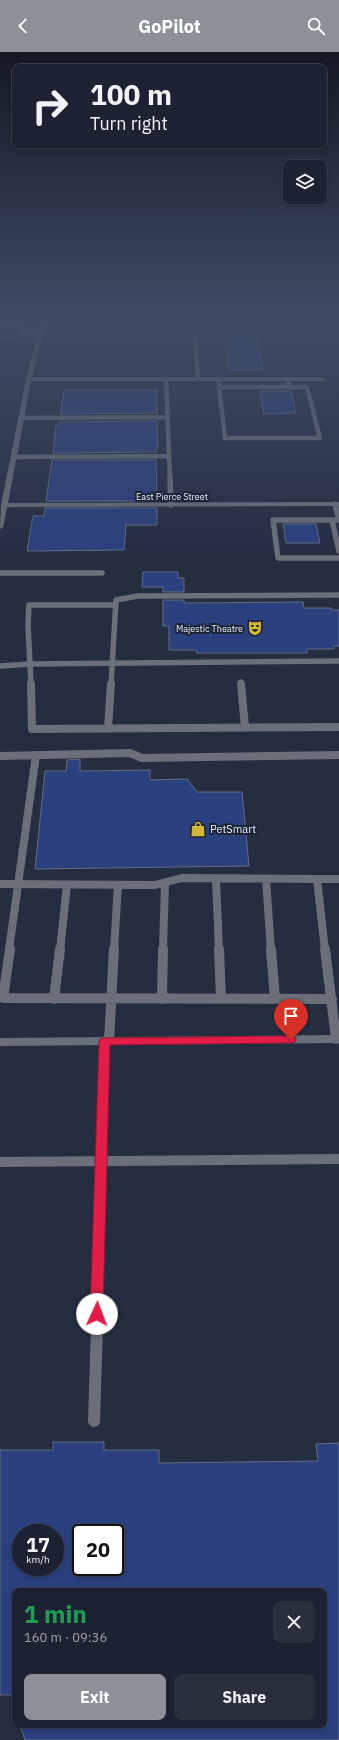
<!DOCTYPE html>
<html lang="en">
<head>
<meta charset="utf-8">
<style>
	body { margin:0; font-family:"IBM Plex Sans",sans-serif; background:#292f3d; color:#f1f3f6; height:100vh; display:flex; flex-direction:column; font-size:15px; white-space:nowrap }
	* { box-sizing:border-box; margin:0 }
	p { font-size:13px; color:#a0a4ab }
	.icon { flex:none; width:22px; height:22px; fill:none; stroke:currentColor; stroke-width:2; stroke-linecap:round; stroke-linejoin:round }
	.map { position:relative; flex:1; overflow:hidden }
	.side { position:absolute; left:12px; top:1536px; width:315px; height:140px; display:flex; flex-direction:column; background:#1c2231; border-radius:8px; box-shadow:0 2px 6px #0003,0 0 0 1px #3a3f4d }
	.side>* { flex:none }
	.hud { position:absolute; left:12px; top:12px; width:315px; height:84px; border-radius:8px; box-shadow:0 2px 6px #0003,0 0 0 1px #3a3f4d; background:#1c2231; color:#f1f3f6; overflow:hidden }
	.tools { position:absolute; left:283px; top:108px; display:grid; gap:8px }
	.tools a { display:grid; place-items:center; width:44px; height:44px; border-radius:8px; background:#1c2231; box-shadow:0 2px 6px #0003,0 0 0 1px #3a3f4d; font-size:20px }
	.speed { position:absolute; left:12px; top:1472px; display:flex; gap:8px; font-size:20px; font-weight:700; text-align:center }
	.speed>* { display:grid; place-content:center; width:52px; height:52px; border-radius:50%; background:#1c2231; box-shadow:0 2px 6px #0003,0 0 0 1px #3a3f4d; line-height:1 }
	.speed small { font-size:10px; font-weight:400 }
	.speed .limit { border:2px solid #111; border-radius:6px; background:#fff; color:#111 }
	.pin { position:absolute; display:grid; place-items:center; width:34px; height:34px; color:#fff; margin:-41px -17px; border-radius:50% 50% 50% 0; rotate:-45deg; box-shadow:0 0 4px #0007 }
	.pin .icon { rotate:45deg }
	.me { position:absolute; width:44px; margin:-22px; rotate:2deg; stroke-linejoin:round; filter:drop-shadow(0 0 3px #0008) }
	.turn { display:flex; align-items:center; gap:14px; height:84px; padding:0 12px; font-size:18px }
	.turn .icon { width:52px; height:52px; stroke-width:2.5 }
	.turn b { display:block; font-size:28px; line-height:34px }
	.round { display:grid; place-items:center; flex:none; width:42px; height:42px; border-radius:8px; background:#292f3d }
	.headline { display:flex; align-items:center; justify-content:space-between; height:68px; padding:0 12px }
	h1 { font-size:24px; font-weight:700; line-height:30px; color:#1e9e55 }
	.action { display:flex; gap:8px; margin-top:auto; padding:8px 12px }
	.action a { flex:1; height:46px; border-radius:8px; background:#8c9099; color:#fff; font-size:16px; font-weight:700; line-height:46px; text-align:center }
	.action a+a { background:#292f3d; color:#f1f3f6 }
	header { display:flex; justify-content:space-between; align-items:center; height:52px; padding:0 12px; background:#8c9099; color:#fff; font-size:18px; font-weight:700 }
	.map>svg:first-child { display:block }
</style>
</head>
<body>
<header><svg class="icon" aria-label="back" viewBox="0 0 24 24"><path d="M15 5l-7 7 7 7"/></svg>GoPilot<svg class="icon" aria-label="search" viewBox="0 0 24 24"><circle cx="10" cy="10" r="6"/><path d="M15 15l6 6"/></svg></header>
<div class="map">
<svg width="339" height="1688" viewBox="0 0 339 1688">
	<rect width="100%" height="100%" fill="#252d41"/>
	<path fill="#2b407e" stroke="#626c83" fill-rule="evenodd" d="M0 268H19L15 286 0 287Z
		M224 283H257L263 318H229Z
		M64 338H157V361L60 362Z
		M260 339H291L296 361 264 362Z
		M157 369 158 396H156V400L53 401 56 373H59V370Z
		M52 408H156L157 449H46Z
		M45 456H157V473H126L124 498 27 499 33 464H44Z
		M283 472H316L320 491H286Z
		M143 520H178V526H184V540H163V535H142Z
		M163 548H184V551L303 550 304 556H331V558H339V594H334V597H307V601H197L196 598H169V574H163Z
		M80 707V719L150 718V728L187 727 197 740H242L249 814 35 817 45 719H66L67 708Z
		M53 1390H104V1398H159V1411L318 1409 316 1392 339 1391V1688H25L20 1673H324V1539H15V1643H0V1398H53ZM21 1481H55V1515H21ZM81 1481H115V1515H81Z"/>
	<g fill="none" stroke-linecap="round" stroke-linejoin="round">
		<path stroke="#6b6f79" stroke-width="4.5" d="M23 268 21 281H41
			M195 286 198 327
			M166 327 170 427
			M219 330V335H289L288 329
			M219 335 225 386H320L307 335H289
			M22 366 168 365
			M14 405 169 404"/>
		<path stroke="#6b6f79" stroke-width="5.5" d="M170 426 171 453
			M335 452 339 468H273L278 506H339
			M332 468 339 499
			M0 521H102
			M0 614 30 612 28 573 29 553H116
			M241 630V633
			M31 633 30 612 339 609
			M111 633 116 548 138 544 339 543"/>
		<path stroke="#6b6f79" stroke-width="8" d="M31 632 32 677 339 675
			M241 632 245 675
			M108 676 111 632
			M0 704 130 701 142 706 339 703
			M216 827 219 898
			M266 827 271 898
			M0 832 155 833 182 826 317 827
			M9 898 36 703
			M60 898 67 833
			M114 898 118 833
			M163 898 165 831
			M325 898 317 827H339"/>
		<path stroke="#6b6f79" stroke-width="10" d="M10 897 3 946 332 947
			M219 897 221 947
			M271 897 275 947
			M325 897 336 987
			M54 947 60 897
			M162 947 163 897
			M109 989 114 897
			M0 1110 339 1107
			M98 1243 105 989"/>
		<path stroke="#6b6f79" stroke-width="12" d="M94 1369 98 1242"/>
		<path fill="#6b6f79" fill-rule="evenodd" d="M41 268H46L32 325H323L326 327 323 329H31L8 451 339 450V454L7 455 3 475 0 477 1 453 26 327Z"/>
		<path fill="#6b6f79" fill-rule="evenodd" d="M339 983V991L0 994V986Z"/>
	</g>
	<linearGradient id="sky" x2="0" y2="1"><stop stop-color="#141924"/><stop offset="0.53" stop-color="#404c65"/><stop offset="1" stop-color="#404c65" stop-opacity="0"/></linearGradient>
	<rect width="339" height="505" fill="url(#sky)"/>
	<path fill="#e11d48" stroke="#92132f" d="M291 984 295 985 296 988 295 990 291 991 110 993 103 1262 101 1266 97 1268 92 1266 90 1262 99 989 101 986Z"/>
	<defs>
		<g id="theatre-bare" transform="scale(1.2)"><path d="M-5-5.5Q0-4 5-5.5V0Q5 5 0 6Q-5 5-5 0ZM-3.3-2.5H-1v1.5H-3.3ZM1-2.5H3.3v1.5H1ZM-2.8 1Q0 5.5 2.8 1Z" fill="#d2b735" stroke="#1b2336" stroke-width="2.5" paint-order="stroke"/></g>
		<g id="shop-bare" transform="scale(1.2)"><path d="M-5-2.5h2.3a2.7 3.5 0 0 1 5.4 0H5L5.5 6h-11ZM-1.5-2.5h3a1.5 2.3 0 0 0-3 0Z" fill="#d2b735" stroke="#1b2336" stroke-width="2.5" paint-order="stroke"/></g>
	</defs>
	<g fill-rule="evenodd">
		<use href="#theatre-bare" x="255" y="576"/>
		<use href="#shop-bare" x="198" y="777"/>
	</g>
	<g text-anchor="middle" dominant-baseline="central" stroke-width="4" stroke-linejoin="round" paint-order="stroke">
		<g font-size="9" fill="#ebf1fe" stroke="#1b2336">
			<text x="172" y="444">East Pierce Street</text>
		</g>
		<g font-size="9" fill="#ebf1fe" stroke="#1b2336" text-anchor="end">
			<text x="243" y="576">Majestic Theatre</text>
		</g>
		<g font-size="11" fill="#ebf1fe" stroke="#1b2336" text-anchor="start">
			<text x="210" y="777">PetSmart</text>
		</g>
	</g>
</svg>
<div class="tools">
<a><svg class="icon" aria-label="layers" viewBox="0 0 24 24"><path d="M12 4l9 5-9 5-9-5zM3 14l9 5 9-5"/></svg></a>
</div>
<div class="speed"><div>17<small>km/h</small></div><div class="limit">20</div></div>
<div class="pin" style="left:291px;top:988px;background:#d93025"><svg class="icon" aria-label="arrive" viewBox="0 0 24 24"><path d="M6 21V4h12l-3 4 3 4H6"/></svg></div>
<svg class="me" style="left:97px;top:1262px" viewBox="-20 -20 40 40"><circle r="19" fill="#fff"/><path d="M0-13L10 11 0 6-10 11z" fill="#e11d48"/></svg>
<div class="hud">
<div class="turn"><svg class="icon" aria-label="right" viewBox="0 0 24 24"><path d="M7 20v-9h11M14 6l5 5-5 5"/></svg><div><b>100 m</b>Turn right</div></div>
</div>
<section class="side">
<div class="headline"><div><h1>1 min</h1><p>160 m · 09:36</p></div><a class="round"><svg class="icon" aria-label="close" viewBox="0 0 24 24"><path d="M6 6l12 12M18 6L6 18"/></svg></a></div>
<div class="action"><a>Exit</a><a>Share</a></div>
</section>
</div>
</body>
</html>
